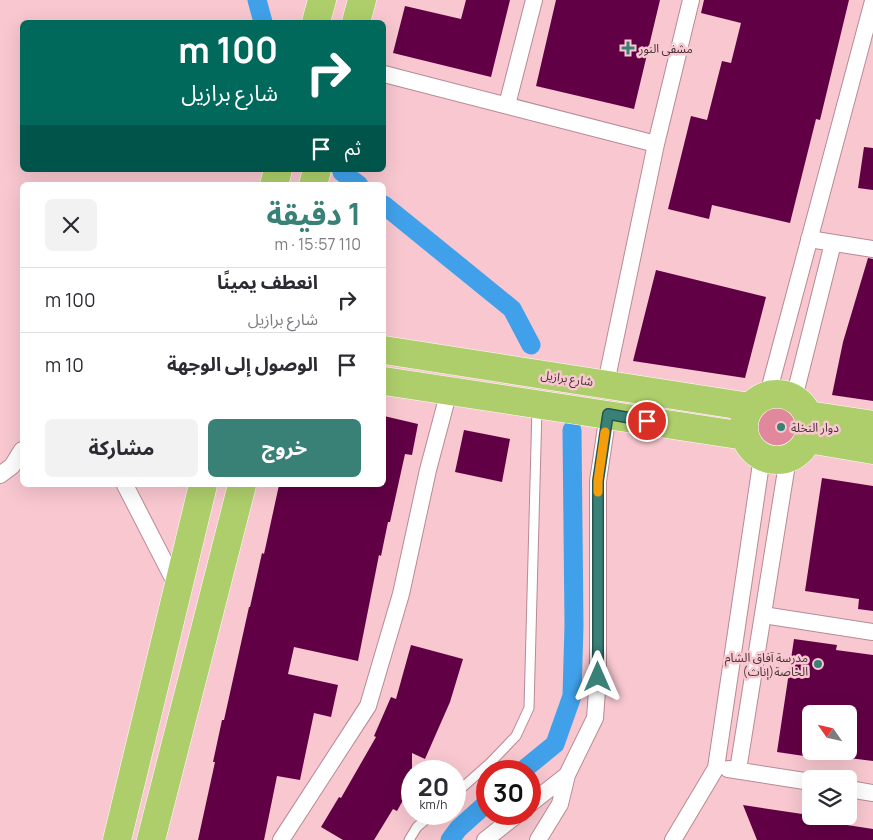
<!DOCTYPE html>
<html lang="ar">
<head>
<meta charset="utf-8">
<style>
	body { margin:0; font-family:Manrope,"Noto Sans Arabic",sans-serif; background:#f2f2f3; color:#2b2b33; direction:rtl; height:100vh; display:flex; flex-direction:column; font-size:19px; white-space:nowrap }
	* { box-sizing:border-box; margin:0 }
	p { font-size:16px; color:#7c7c81 }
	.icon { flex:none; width:28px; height:28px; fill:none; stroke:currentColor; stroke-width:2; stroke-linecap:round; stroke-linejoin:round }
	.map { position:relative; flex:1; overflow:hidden; direction:ltr }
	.details { position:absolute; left:20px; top:182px; width:366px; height:305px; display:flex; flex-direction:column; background:#fff; border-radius:8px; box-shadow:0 5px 20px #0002; direction:rtl }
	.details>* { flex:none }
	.banner { position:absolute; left:20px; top:20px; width:366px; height:152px; border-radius:8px; box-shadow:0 5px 20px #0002; direction:rtl; background:#00695c; color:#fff; overflow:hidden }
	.needle { width:32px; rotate:304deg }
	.fabs { position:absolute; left:802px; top:705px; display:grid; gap:10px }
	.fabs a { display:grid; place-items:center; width:55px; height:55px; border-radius:8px; background:#fff; box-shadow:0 5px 20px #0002; font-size:25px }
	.speed { position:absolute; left:401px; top:760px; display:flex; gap:10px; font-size:25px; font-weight:700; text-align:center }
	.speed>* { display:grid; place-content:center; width:65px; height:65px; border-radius:50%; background:#fff; box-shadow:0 5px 20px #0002; line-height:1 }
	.speed small { font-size:12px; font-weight:400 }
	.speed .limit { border:8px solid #d22; background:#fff; color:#111 }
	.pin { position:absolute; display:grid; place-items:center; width:42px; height:42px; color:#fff; margin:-21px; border:2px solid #fff; border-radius:50%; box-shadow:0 1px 5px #0007 }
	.me { position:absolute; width:55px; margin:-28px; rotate:0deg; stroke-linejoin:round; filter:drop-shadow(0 0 4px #0008) }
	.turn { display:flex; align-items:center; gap:18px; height:105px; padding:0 25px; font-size:22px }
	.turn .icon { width:65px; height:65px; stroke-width:2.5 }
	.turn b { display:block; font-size:35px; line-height:42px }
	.then { display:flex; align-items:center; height:48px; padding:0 25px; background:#0003; gap:10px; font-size:19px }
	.round { display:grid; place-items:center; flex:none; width:52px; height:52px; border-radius:8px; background:#f2f2f3 }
	.overview { display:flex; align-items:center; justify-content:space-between; height:85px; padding:0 25px }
	h1 { font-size:30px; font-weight:700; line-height:38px; color:#398077 }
	.primary-button { display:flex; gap:10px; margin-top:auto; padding:10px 25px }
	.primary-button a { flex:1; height:58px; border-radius:8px; background:#398077; color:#fff; font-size:20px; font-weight:700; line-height:58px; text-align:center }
	.primary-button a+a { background:#f2f2f3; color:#2b2b33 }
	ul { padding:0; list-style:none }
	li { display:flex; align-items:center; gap:15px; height:65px; padding:0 25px; border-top:1px solid #e1e1e2 }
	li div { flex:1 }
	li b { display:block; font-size:19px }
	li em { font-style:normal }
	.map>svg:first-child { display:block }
</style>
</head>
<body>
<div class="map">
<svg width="873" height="840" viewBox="0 0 873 840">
	<rect width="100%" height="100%" fill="#f8c7d0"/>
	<path fill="#e2889d" d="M758 427a19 19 0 1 1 38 0a19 19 0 1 1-38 0Z"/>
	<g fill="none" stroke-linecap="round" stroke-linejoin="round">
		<path stroke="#40a1ea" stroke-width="19" d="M257 0 263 22
			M342 172 359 185
			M384 205 512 309 531 345
			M522 771 555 744 572 696 574 625 572 430
			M450 840 458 829 488 802"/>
	</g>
	<path fill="#610045" d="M466 0H510L491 77 393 53 405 6 461 19Z
		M556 0H660L634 109 536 86Z
		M704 0H849L820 120 816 119 790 223 712 205 709 219 668 209 691 116 707 120 722 61 731 63 741 23 701 13Z
		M864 147 873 148V190L858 188Z
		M868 258 873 259V401L832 395 843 342Z
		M656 270 766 297 745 378 633 361Z
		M384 416 418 424 412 455 405 454 390 522H388L381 556 379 555 358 661 294 647 288 674 338 685 331 717 314 713 300 780 277 776 264 840H198L215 762H213L222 720H224L249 607H250L262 553 264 554 279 485H384Z
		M464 430 510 439 502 482 455 472Z
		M822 478 873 486V611L858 609 859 599 805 591Z
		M794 639 837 645 836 650 873 655V761L849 758V714H811V757L777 752Z
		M411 645 463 659 450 702 425 759 412 753V784L397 811 393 809 374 840H343L321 827 339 797 341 798 376 737 374 736 391 697 396 699Z
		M743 805 809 815 808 819 873 829V840H757Z"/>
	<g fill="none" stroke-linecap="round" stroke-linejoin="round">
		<g stroke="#b88a94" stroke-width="11">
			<path id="service" d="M455 794 490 763 516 736 529 708 537 408
				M409 840 417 827 432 814"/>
		</g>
		<g stroke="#b88a94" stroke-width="18">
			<path id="minor" d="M384 74 656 144
				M507 105 534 0
				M809 239 873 249
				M606 383 656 144 691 0
				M768 394 873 1
				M794 398 833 243
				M0 475 12 466 22 450
				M125 485 178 588
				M763 615 873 632
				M728 769 811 782
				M738 770 788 458
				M849 789 873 793
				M530 804 567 775 595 718 598 677V481L608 414
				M281 840 368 706 401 594 428 470 449 391
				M485 840 518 814
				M538 840 560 804 567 775
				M673 840 716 768 762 457"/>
		</g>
		<g stroke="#fff" stroke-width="29">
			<path id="trunk" d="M316 22 322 0
				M356 22 362 0
				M274 185 278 170
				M313 185 317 170
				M384 350 750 407
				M384 381 745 436
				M744 427a33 33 0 1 1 66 0a33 33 0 1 1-66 0Z
				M808 415 873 425
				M808 439 873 450
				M117 840 203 485
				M151 840 242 485"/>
		</g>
		<use href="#service" stroke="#fff" stroke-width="9"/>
		<use href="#minor" stroke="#fff" stroke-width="16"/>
		<use href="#trunk" stroke="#aece6b" stroke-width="28"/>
	</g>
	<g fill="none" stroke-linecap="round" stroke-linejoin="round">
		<g stroke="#25534d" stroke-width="12">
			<path id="route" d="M598 677V481L608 414 647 421"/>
		</g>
		<use href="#route" stroke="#398077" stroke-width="9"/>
		<path stroke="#f59e0b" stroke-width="9" d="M598 492V481L605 432"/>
	</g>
	<g fill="#398077" stroke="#f8c7d0" stroke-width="2">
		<path d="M625.5 40.5h5v5h5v5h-5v5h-5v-5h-5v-5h5z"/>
		<circle cx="781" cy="427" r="5"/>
		<circle cx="818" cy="664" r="5"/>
	</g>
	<g text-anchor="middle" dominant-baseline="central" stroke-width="5" stroke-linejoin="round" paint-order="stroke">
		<g font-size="12" fill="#473337" stroke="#f8c7d0" text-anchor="start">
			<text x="639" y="48">مشفى النور</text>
			<text x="791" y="427">دوار النخلة</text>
			<text x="808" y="657" text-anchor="end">مدرسة آفاق الشام<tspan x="808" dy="14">الخاصة(إناث)</tspan></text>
		</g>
		<g font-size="12" fill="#473337" stroke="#f8c7d0">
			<text transform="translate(567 378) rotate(8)">شارع برازيل</text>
		</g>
	</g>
</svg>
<div class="fabs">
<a><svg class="needle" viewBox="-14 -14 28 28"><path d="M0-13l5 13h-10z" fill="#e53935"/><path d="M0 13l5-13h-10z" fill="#7c7c81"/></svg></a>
<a><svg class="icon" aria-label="layers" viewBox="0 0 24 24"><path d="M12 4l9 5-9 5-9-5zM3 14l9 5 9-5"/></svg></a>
</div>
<div class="speed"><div>20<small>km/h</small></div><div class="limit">30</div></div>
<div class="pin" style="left:647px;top:421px;background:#d93025"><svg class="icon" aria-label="arrive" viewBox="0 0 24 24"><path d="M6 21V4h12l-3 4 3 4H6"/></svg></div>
<svg class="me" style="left:598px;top:677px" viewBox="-20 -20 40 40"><path d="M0-17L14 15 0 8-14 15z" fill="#398077" stroke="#fff" stroke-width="4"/></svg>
<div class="banner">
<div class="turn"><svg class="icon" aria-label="right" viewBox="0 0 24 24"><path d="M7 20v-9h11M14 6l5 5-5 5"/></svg><div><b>100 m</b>شارع برازيل</div></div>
<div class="then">ثم<svg class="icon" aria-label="arrive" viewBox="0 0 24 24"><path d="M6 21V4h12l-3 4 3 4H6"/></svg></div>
</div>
<section class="details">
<div class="overview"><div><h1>1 دقيقة</h1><p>110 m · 15:57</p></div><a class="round"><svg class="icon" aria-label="close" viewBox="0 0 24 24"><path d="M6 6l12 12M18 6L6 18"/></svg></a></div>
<ul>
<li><svg class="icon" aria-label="right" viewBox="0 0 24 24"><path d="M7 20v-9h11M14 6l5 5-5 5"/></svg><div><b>انعطف يمينًا</b><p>شارع برازيل</p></div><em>100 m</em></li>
<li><svg class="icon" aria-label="arrive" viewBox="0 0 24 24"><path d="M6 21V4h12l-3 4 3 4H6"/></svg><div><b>الوصول إلى الوجهة</b></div><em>10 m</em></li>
</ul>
<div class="primary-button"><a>خروج</a><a>مشاركة</a></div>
</section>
</div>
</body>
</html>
